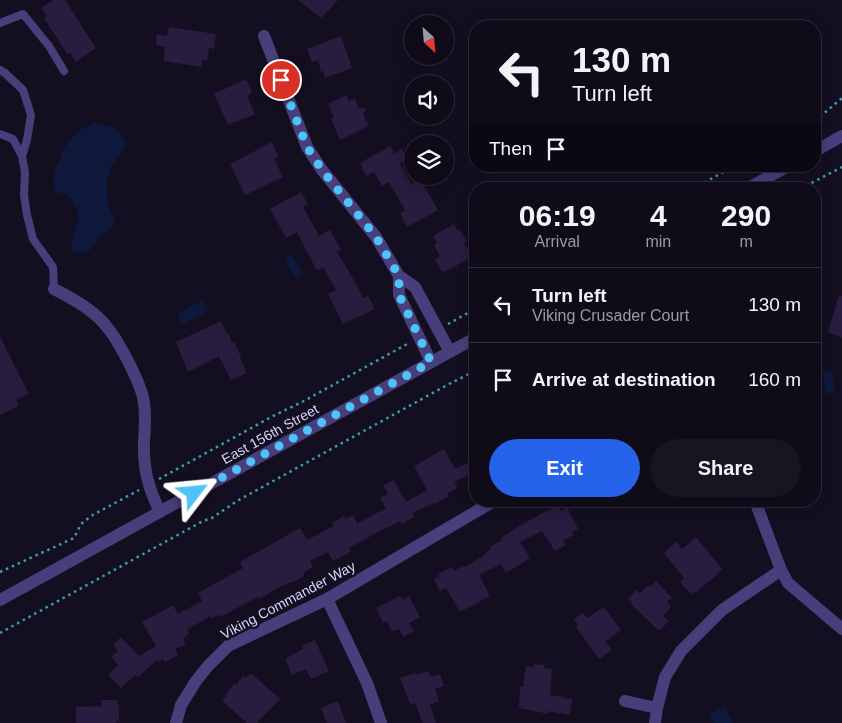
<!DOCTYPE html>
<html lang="en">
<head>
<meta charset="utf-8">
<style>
	body { margin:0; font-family:Arial,sans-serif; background:#181421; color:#f1f3f6; height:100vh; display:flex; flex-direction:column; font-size:19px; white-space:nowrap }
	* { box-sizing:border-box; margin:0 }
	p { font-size:16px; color:#9b9ba2 }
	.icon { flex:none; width:28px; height:28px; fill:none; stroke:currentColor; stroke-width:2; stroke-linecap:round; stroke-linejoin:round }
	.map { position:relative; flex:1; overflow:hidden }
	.panel { position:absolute; left:469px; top:182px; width:352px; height:325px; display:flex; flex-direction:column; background:#0f0b18; border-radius:20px; box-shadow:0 2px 12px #0003,0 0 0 1px #2f2b37 }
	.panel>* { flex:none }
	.banner { position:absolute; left:469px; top:20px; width:352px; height:152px; border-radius:20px; box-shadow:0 2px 12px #0003,0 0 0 1px #2f2b37; background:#0f0b18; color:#f1f3f6; overflow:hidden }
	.needle { width:32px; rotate:154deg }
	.controls { position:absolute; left:404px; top:15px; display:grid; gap:10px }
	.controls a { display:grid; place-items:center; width:50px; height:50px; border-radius:50%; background:#0f0b18; box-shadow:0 2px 12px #0003,0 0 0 1px #2f2b37; font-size:25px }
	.pin { position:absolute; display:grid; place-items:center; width:42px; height:42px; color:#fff; margin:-21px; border:2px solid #fff; border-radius:50%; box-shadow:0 1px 5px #0007 }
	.me { position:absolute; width:55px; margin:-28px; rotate:61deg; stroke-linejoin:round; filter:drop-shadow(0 0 4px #0008) }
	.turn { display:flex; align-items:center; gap:18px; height:105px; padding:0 20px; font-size:22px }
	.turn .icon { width:65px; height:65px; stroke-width:2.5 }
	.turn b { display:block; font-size:35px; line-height:42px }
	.then { display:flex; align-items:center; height:48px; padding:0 20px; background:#0003; gap:10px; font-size:19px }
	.eta { display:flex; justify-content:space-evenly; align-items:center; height:85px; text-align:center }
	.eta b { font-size:30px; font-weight:800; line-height:35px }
	.primary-button { display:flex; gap:10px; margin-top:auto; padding:10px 20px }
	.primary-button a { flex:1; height:58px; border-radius:30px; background:#2563eb; color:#fff; font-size:20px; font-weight:800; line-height:58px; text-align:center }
	.primary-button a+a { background:#181421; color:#f1f3f6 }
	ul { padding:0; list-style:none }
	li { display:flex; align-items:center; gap:15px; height:75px; padding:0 20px; border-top:1px solid #2f2b37 }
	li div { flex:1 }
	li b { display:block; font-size:19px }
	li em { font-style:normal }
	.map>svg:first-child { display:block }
</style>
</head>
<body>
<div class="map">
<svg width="842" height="723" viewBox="0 0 842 723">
	<rect width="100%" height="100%" fill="#140f20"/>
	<path fill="#0d183a" d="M94 123C106 123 121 130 126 142 123 152 117 157 112 166 106 177 106 188 108 201 109 207 111 214 116 219L112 226 99 237 89 251 83 254 72 252C69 228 90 220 68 195L56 192 53 190 54 169C60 163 61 155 65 147 71 135 82 128 94 123Z
		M292 254 303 275 295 279 284 258Z
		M204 300 209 311 183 324 177 314Z
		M832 371 835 392 826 394 822 372Z
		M725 706 733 723H713L708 714Z"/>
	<path fill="#281c3f" d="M53 0H65L96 48 76 62 70 53 67 54 44 18 47 16 41 8Z
		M298 0H338L321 18Z
		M169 27 216 34 214 49 209 48 207 61 202 60 201 67 164 61 165 47 156 45 157 34 167 36Z
		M341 36 352 68 325 78 323 71 321 72 318 60 312 62 307 49Z
		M246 79 252 93 247 96 255 114 228 125 214 94Z
		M346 95 349 101 355 99 359 108H367L363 114 369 126 340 140 331 119 334 117 328 104Z
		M272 142 278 156 274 159 283 177 245 195 230 164Z
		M390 146 394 154 402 149 408 159 400 163 411 184 420 179 438 210 407 227 400 213 405 210 389 182 382 186 374 172 366 176 360 163Z
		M301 192 308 204 303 207 319 236 330 230 341 250 337 252 355 282 363 298 368 296 375 309 343 324 328 294 336 290 323 267 317 271 297 232 286 238 270 209Z
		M454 224 458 231 460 230 467 241 464 242 472 257 442 273 435 259 440 256 434 245 437 243 433 236Z
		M839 295 842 296V338L828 332Z
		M221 321 227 334 228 333 232 343 234 342 241 357 240 358 247 373 231 380 219 356 188 372 176 342Z
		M0 337 29 394 16 400 19 406 0 415Z
		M444 449 455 469 475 459V472L454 482 457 488 447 494 448 497 435 504 434 503 412 513 414 517 402 524 400 521 388 528 387 527 349 548 351 552 333 561 328 552 310 561 313 567 303 573 304 576 291 583 290 582 285 585V584L259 599 258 597 220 617 219 615 211 618 210 616 187 630 189 634 183 638 186 644 175 649 178 655 165 662 163 659 158 662 157 660 138 677 135 675 121 688 108 675 118 665 111 657 118 651 113 645 121 637 139 656 156 646 142 622 173 605 178 614 202 601 198 593 243 568 240 562 300 528 307 540 334 526 332 523 344 516 346 519 353 515 357 524 386 508 380 498 388 494 383 485 394 480 406 502 427 490 414 466Z
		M558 506 561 511 567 507 578 529 572 532 574 535 563 540 566 545 555 551 542 531 520 542 530 558 506 573 501 564 479 575 490 596 460 612 446 588 440 591 434 579 440 576 438 574 452 567 454 571 464 565 465 567 486 554V552L491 549 490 547 502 540 501 538 521 525 548 510V511Z
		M696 537 722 569 717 573 718 574 696 592 695 591 691 594 680 582 684 578 664 553 676 541 682 549Z
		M656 581 672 598 667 602 671 607 663 616 669 621 659 631 631 604 633 603 628 599 636 590 640 593 649 585 650 587Z
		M400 596 403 600 409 596 420 617 409 623 414 631 403 637 399 629 392 631 387 621 383 623 376 608Z
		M604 607 621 630 605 642 612 650 599 659 576 627 578 626 574 619 583 613 587 618Z
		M315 640 329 671 311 679 306 669 292 675 285 659 303 649 302 646Z
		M534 664 544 665V668L552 669 550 695 565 697 564 699H572L570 715 548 711 549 714 519 708 520 687H523L526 666 534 667Z
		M428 671 431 677 440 674 444 686 435 689 439 701 430 705 436 723H423L415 703 410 704 400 678 415 673 416 675Z
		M251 673 280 699 257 723H247L222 701 226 697 225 696 234 683 236 685 243 676 246 678Z
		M101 700H118V706H119V721H116V723H76V707L102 706Z
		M338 701 346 723H327L321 708Z"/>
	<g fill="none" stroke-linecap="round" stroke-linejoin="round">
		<path stroke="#38a0a9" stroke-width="2.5" stroke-dasharray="2.5 4" stroke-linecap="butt" d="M815 121 842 98
			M693 189 734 166
			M800 189 842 167
			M448 324 475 309
			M159 479 273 416 302 402 409 343
			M0 572 74 538 81 524 91 516 139 490
			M0 633 203 521 212 518 237 501 449 384 475 371"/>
		<path stroke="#483e7b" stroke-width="8" d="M0 23 23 14 49 46 64 71
			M0 70 5 73 23 90 31 115 27 140 22 156
			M0 134 13 139 22 156 25 172 24 195 27 215 33 239 53 267 54 289"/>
		<path stroke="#483e7b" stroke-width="12" d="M264 36 307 147 322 170 376 237 399 276 415 287 450 352
			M399 276V295L431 362
			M54 289C73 299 94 310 107 327 117 339 124 353 131 367 136 378 143 391 144 403 146 416 145 428 144 441 143 469 148 487 160 512
			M755 501 781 570 788 583 842 629
			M327 599 367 683 381 723
			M625 701 657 708
			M176 723 181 705 196 681 208 666 228 646 327 599 494 501
			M655 723 657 708 665 677 681 651 722 610 781 570"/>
		<path stroke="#483e7b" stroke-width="12" d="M815 151 842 136
			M747 189 788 166
			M0 600 475 338"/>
	</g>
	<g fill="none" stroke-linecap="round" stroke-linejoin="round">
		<path stroke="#4fc3f7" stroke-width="9" stroke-dasharray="0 16.2" d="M194 493 431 362 399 295V276L376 237 322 170 307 147 281 80"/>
	</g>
	<g text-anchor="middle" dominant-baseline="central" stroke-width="5" stroke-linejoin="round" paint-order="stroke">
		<g font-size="14" fill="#dcd1fb" stroke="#140f20">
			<text transform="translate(270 434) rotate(-29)">East 156th Street</text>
			<text transform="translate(288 600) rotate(-28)">Viking Commander Way</text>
		</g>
	</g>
</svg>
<div class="controls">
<a><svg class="needle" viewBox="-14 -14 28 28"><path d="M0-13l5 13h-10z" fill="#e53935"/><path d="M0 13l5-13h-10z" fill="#9b9ba2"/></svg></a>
<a><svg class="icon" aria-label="sound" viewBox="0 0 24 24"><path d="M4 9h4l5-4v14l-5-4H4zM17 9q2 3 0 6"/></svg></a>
<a><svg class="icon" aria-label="layers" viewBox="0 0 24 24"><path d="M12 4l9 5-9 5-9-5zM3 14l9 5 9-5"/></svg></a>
</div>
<div class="pin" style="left:281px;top:80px;background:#d93025"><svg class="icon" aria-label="arrive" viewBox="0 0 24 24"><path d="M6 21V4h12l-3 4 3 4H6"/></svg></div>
<svg class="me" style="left:194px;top:493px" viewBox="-20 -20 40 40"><path d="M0-17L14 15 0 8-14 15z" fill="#4fc3f7" stroke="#fff" stroke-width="4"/></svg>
<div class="banner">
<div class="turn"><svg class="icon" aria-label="left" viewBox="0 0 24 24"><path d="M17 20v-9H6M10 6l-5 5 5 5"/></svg><div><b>130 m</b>Turn left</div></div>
<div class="then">Then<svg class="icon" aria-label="arrive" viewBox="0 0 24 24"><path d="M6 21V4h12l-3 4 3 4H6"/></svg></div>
</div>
<section class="panel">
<div class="eta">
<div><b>06:19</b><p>Arrival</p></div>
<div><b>4</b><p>min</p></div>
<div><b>290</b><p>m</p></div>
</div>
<ul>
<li><svg class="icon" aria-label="left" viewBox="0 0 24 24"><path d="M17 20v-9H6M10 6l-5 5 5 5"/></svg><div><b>Turn left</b><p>Viking Crusader Court</p></div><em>130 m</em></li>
<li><svg class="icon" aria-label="arrive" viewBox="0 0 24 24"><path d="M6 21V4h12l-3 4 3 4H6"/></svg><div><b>Arrive at destination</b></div><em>160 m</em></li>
</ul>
<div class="primary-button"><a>Exit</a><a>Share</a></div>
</section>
</div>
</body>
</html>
